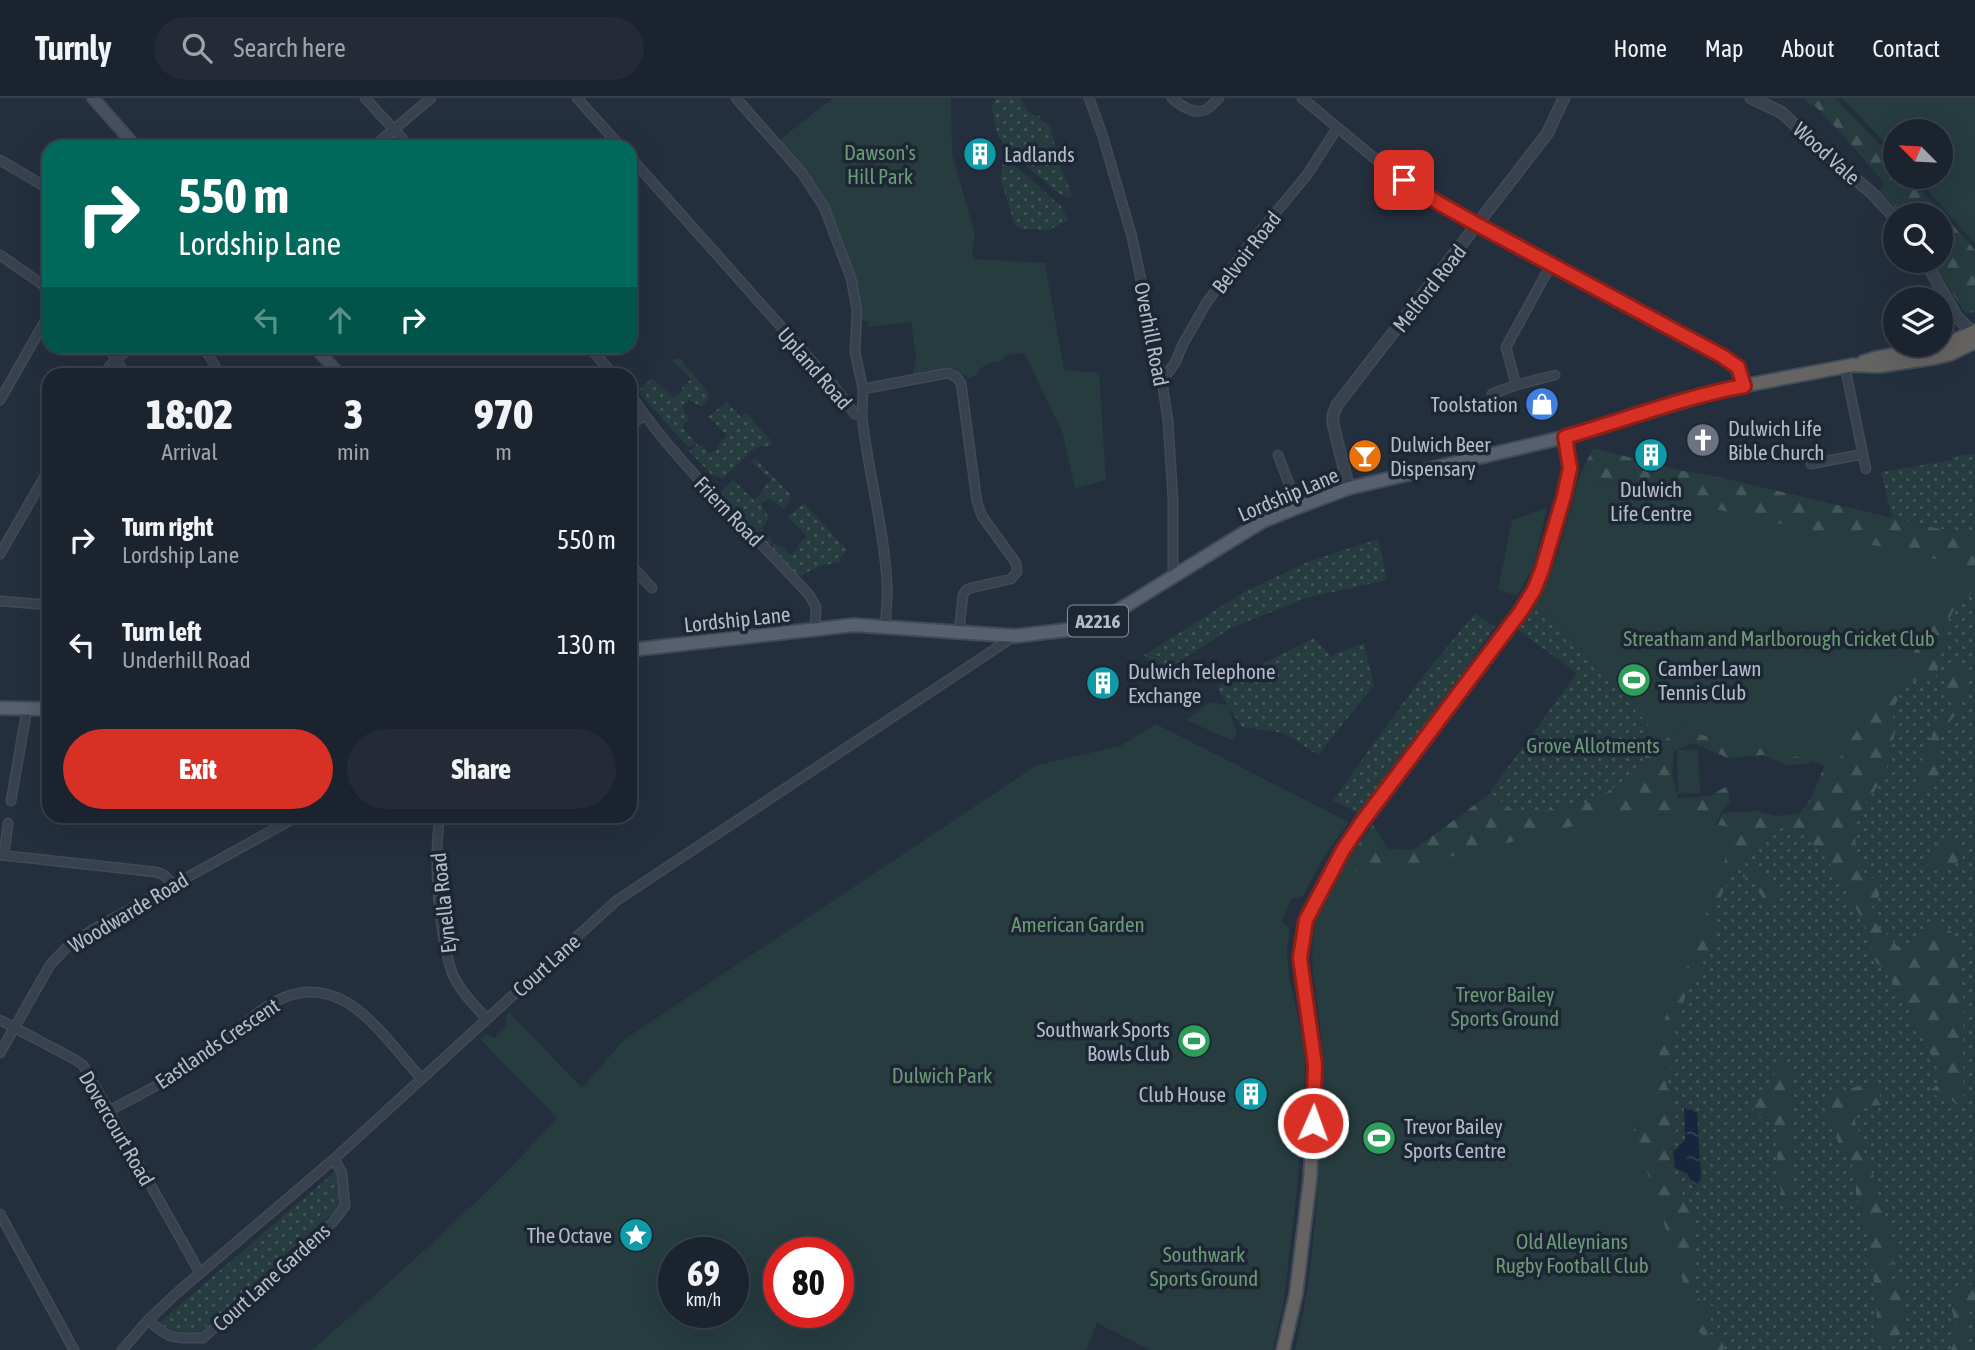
<!DOCTYPE html>
<html lang="en">
<head>
<meta charset="utf-8">
<style>
	body { margin:0; font-family:"Asap Condensed",sans-serif; background:#242b36; color:#f1f3f6; height:100vh; display:flex; flex-direction:column; font-size:26px; white-space:nowrap }
	* { box-sizing:border-box; margin:0 }
	p { font-size:23px; color:#a0a4aa }
	.icon { flex:none; width:38px; height:38px; fill:none; stroke:currentColor; stroke-width:2; stroke-linecap:round; stroke-linejoin:round }
	.map { position:relative; flex:1; overflow:hidden }
	.sheet { position:absolute; left:42px; top:270px; width:595px; height:455px; display:flex; flex-direction:column; background:#1b232e; border-radius:21px; box-shadow:0 7px 28px #0002,0 0 0 2px #39404a }
	.sheet>* { flex:none }
	.top-card { position:absolute; left:42px; top:42px; width:595px; height:214px; border-radius:21px; box-shadow:0 7px 28px #0002,0 0 0 2px #39404a; background:#00695c; color:#fff; overflow:hidden }
	.needle { width:46px; rotate:294deg }
	.buttons { position:absolute; left:1883px; top:21px; display:grid; gap:14px }
	.buttons a { display:grid; place-items:center; width:70px; height:70px; border-radius:50%; background:#1b232e; box-shadow:0 7px 28px #0002,0 0 0 2px #39404a; font-size:35px }
	.speed { position:absolute; left:658px; top:1139px; display:flex; gap:14px; font-size:35px; font-weight:700; text-align:center }
	.speed>* { display:grid; place-content:center; width:91px; height:91px; border-radius:50%; background:#1b232e; box-shadow:0 7px 28px #0002,0 0 0 2px #39404a; line-height:1 }
	.speed small { font-size:18px; font-weight:400 }
	.speed .limit { border:10px solid #d22; background:#fff; color:#111 }
	.pin { position:absolute; display:grid; place-items:center; width:60px; height:60px; color:#fff; margin:-30px; border-radius:14px; box-shadow:0 4px 10px #0006 }
	.me { position:absolute; width:77px; margin:-38px; rotate:2deg; stroke-linejoin:round; filter:drop-shadow(0 0 5px #0008) }
	.turn { display:flex; align-items:center; gap:24px; height:147px; padding:0 21px; font-size:32px }
	.turn .icon { width:91px; height:91px; stroke-width:2.5 }
	.turn b { display:block; font-size:49px; line-height:60px }
	.lanes { display:flex; align-items:center; height:66px; padding:0 21px; background:#0003; justify-content:center; gap:35px; direction:ltr }
	.lanes .off { opacity:.35 }
	.eta { display:flex; justify-content:space-evenly; align-items:center; height:119px; text-align:center }
	.eta b { font-size:42px; font-weight:800; line-height:49px }
	.action { display:flex; gap:14px; margin-top:auto; padding:14px 21px }
	.action a { flex:1; height:80px; border-radius:42px; background:#d93025; color:#fff; font-size:28px; font-weight:800; line-height:80px; text-align:center }
	.action a+a { background:#242b36; color:#f1f3f6 }
	ul { padding:0; list-style:none }
	li { display:flex; align-items:center; gap:21px; height:105px; padding:0 21px }
	li div { flex:1 }
	li b { display:block; font-size:26px }
	li em { font-style:normal }
	header { display:flex; align-items:center; gap:42px; box-sizing:border-box; height:98px; padding:0 35px; background:#1b232e; border-bottom:2px solid #39404a }
	header strong { font-size:33px }
	nav { display:flex; gap:38px; margin-inline-start:auto; font-size:24px }
	.search { width:490px; height:63px; background:#242b36; display:flex; align-items:center; gap:18px; box-sizing:border-box; padding:0 24px; border-radius:38px; color:#a0a4aa; font-size:26px }
	.map>svg:first-child { display:block }
</style>
</head>
<body>
<header>
<strong>Turnly</strong>
<div class="search"><svg class="icon" aria-label="search" viewBox="0 0 24 24"><circle cx="10" cy="10" r="6"/><path d="M15 15l6 6"/></svg>Search here</div>
<nav><a>Home</a><a>Map</a><a>About</a><a>Contact</a></nav>
</header>
<div class="map">
<svg width="1975" height="1252" viewBox="0 0 1975 1252">
	<defs>
		<pattern id="grass-dots" width="8" height="8" patternUnits="userSpaceOnUse" patternTransform="scale(1.75)"><rect width="8" height="8" fill="#263c3f"/><path d="M2 2h.1M6 6h.1" fill="none" stroke="#435659" stroke-width="1.8" stroke-linecap="round"/></pattern>
		<pattern id="forest-firs" width="22" height="20" patternUnits="userSpaceOnUse" patternTransform="scale(1.75)"><rect width="22" height="20" fill="#263c3f"/><path d="M5 1l3.5 6h-7zM16 11l3.5 6h-7z" fill="#435659"/></pattern>
		<pattern id="water-ripples" width="26" height="14" patternUnits="userSpaceOnUse" patternTransform="scale(1.75)"><rect width="26" height="14" fill="#17263c"/><path d="M2 4q2-2 4 0t4 0M15 11q2-2 4 0t4 0" fill="none" stroke="#364457"/></pattern>
	</defs>
	<rect width="100%" height="100%" fill="#242f3e"/>
	<path fill="url(#grass-dots)" d="M996 0H1020C1024 9 1029 18 1040 18L1041 22 1050 28 1060 68 1072 97 1069 100 1061 97 1007 52 998 37 994 23 992 7Z
		M1006 60 1061 108 1068 122 1047 133 1020 130 1015 127 1001 83 1002 64Z
		M676 260 680 261 708 294V301L702 309 689 302 682 309 689 321 682 329 696 345 689 350 640 296 641 290 652 280 674 300 683 292 682 290 691 281 672 263Z
		M727 304 741 319 746 314 773 345 768 349 763 348 756 349 723 380 713 378 689 353 697 346 699 348 701 347 710 356 719 349 718 347 727 337 708 319Z
		M1975 356V439L1892 419 1881 374 1952 362V358Z
		M755 360 790 396 791 402 784 411 768 400 761 406 769 420 762 430 773 444 768 449 721 397V394L733 382 754 402 763 394 762 392 771 382 752 364Z
		M804 405 847 452 839 461 840 465C823 465 811 472 797 480L769 451 775 445 779 449 781 447 790 457 799 449 798 447 807 438 788 419Z
		M1378 441 1387 482 1306 500 1231 530 1158 578 1144 557 1246 493 1310 463Z
		M1974 470H1975V1252H1715L1696 1223 1631 1024 1649 1019 1728 752 1799 717Z
		M1536 501 1663 643 1655 687 1515 724 1490 694 1577 575 1515 530Z
		M1475 515 1495 529 1362 717 1333 702 1419 583Z
		M1314 540 1331 558 1364 545 1374 587 1318 657 1284 635 1242 629 1218 592V588Z
		M337 1072C342 1086 344 1096 337 1111L198 1236 173 1233 159 1225Z"/>
	<path fill="url(#forest-firs)" d="M1804 0H1835L1895 63V79H1909L1975 152V214L1965 215 1932 163H1941V117H1903L1879 93 1885 86 1844 38 1813 6 1811 7Z
		M1593 350 1691 375 1705 376 1975 439V488L1969 498 1953 513 1947 525 1945 541 1935 582 1906 583 1892 614 1896 630 1886 673 1872 697 1863 708 1858 719 1855 734 1856 754 1862 777 1880 782 1879 799 1872 809 1878 829 1888 837 1897 848H1911L1932 829 1942 827 1953 835 1962 855 1960 880 1964 905 1963 952 1964 1010 1944 998 1925 997 1942 983C1928 946 1910 912 1889 878 1886 871 1878 868 1875 862 1872 858 1872 851 1871 846 1869 840 1866 833 1864 826 1859 814 1852 805 1846 793 1832 769 1804 718 1769 732L1736 766 1717 807V838L1686 895 1671 948 1673 959 1666 988 1674 998 1676 1024V1041L1669 1057 1672 1077 1691 1112 1697 1144 1694 1158 1696 1199 1715 1210 1711 1218V1233L1706 1236 1718 1237 1724 1245 1723 1252H1552L1625 1052 1642 1020 1646 965 1715 733 1723 715 1757 713 1775 718 1798 716 1808 707 1833 648 1792 429 1579 380Z
		M1956 564 1966 566C1968 577 1965 599 1960 609 1956 619 1945 626 1941 636 1935 653 1939 668 1939 685L1933 690 1921 692 1917 678 1921 664 1942 614 1953 606 1945 583Z
		M1689 623 1818 654 1808 666 1787 667 1763 657 1728 660 1693 645 1674 653 1672 676 1678 700 1710 698 1727 688 1730 703 1722 713 1713 732 1318 821 1317 819 1330 787 1351 756 1373 727 1388 751 1413 752 1491 695 1519 717 1593 704 1632 676 1657 643 1665 641Z
		M1949 744H1958L1969 753 1953 768 1941 774 1928 768 1925 762 1935 747Z
		M1752 768C1760 771 1761 774 1766 780 1775 789 1780 794 1776 807 1762 804 1759 794 1754 782L1743 779V769Z
		M1778 962 1793 975C1790 989 1792 1004 1793 1018 1793 1031 1790 1044 1791 1057 1794 1079 1795 1089 1789 1111 1773 1084 1778 1057 1777 1028L1753 1015C1751 998 1761 996 1770 985 1775 979 1775 969 1778 962Z
		M1866 986 1878 989 1882 1007 1866 1008 1856 1012 1855 1024 1860 1036 1863 1063C1875 1074 1875 1080 1873 1095L1883 1109 1887 1127 1897 1150 1888 1173V1184L1907 1186 1902 1209 1907 1218 1899 1238 1890 1248 1879 1241 1870 1146 1856 1096V1074L1848 1062 1846 1052 1838 1045 1835 1028 1830 1022 1827 1002 1832 996Z
		M1975 1184V1208L1964 1222 1966 1236 1973 1252H1951L1957 1236 1950 1201 1965 1189Z"/>
	<path fill="#263c3f" fill-rule="evenodd" d="M833 0H951L952 56 975 136 972 153 974 161 1045 165 1064 272 1099 275 1106 382 1075 390 1062 333 1024 255 1003 258 1004 262C992 265 982 265 976 277L969 280 951 272 913 282 912 280 916 259 911 224 869 229 867 223 857 221 848 181 822 113 778 43Z
		M1842 0H1975V146L1916 79H1941V33H1895V55Z
		M1040 34 1055 47 1039 66 1024 52Z
		M1579 380 1974 470 1964 491 1926 537 1853 638 1835 668 1830 671 1828 669 1804 660 1787 657 1690 634 1683 627 1665 642 1663 643 1536 501C1558 471 1567 417 1579 380Z
		M1547 410 1533 470 1517 497 1498 492 1512 422Z
		M1210 604 1228 608 1237 636 1233 643 1186 622Z
		M1156 626 1349 724 1323 760 1303 798 1291 801 1282 824 1289 830V835L1287 853 1289 880 1304 945 1305 972 1298 1083 1284 1202 1273 1252H1150L1097 1225 1086 1252H312C397 1178 481 1104 557 1020L480 941 487 937 495 940 508 927 505 921 509 914 582 990 625 941 1037 667 1120 648ZM674 1155H733V1214H674ZM779 1155H838V1214H779Z
		M1677 652H1698L1700 695 1678 696Z
		M1635 715 1668 717 1733 730 1722 773 1690 859 1692 860 1684 874 1665 920 1652 1005 1649 1017 1650 1021 1646 1023 1631 1025 1696 1223 1692 1228 1713 1246 1715 1252H1295C1318 1157 1320 1058 1322 961 1323 919 1307 874 1314 833 1317 812 1328 792 1339 775L1361 773 1383 775 1540 737 1603 720Z"/>
	<path fill="url(#water-ripples)" d="M1684 1010 1697 1012 1701 1081 1694 1089 1688 1076 1675 1070 1673 1053 1685 1042Z"/>
	<g fill="none" stroke-linecap="round" stroke-linejoin="round">
		<g stroke="#414a57" stroke-width="11">
			<path id="minor" d="M365 0 410 49
				M577 0 621 49
				M736 0 802 75 824 109 851 180 857 212 855 254 863 291 862 318
				M1089 0 1103 39 1132 139 1162 283 1168 323 1173 402V479
				M1172 0C1180 7 1193 17 1205 12 1209 11 1215 3 1219 0
				M1302 0 1385 69 1437 104 1722 258 1738 269 1744 288
				M373 49 431 0
				M630 59 833 287 855 316 862 318C868 374 884 429 887 485 888 499 886 515 885 529
				M0 62 49 91
				M0 157 49 191
				M106 248 116 261 125 276
				M203 248 220 276
				M588 248 613 276
				M1845 269 1866 371
				M103 276 116 261 133 248
				M1162 283 1175 265 1183 246 1207 204 1252 143 1307 77 1337 30
				M1516 287 1506 249 1552 165
				M863 291 948 275 956 279 961 285 977 404 982 418 1016 465 1017 474 1011 481 971 490 966 492 963 497 959 533
				M630 296C680 371 750 431 810 498L816 509 815 532
				M1492 296 1516 287 1555 277
				M0 302 49 216
				M630 329 643 317
				M1278 357 1298 409
				M1811 366 1863 356
				M0 456 49 371
				M630 466 652 490
				M0 503 49 507
				M11 703 27 611
				M440 718C434 759 437 800 444 842 447 854 448 867 454 879 462 895 475 908 487 921
				M0 757 156 774 164 777 173 786
				M4 757 8 725
				M0 922 74 961 83 967 200 1175
				M0 955 50 867 66 850 92 832 298 718
				M109 1013C138 997 170 982 198 963 244 933 285 869 346 904 373 919 400 957 421 980
				M0 1116 74 1252
				M148 1222C171 1243 174 1240 203 1240L333 1124 345 1108 342 1075 334 1061
				M122 1252 148 1222 178 1194 334 1061 616 803 1013 539"/>
		</g>
		<g stroke="#414a57" stroke-width="13">
			<path id="tertiary" d="M1751 0 1781 14 1836 65 1872 95 1895 120
				M1925 163 1957 219 1973 235
				M1349 390 1333 326V317L1337 307 1547 36 1564 0"/>
		</g>
		<g stroke="#414a57" stroke-width="14">
			<path id="secondary" d="M93 0 136 49
				M314 248 339 276"/>
		</g>
		<g stroke="#414a57" stroke-width="16">
			<path id="primary" d="M630 552 854 527 1015 538 1075 531 1106 520 1263 423 1298 409 1349 390 1565 339
				M0 610 49 611"/>
		</g>
		<g stroke="#434c59" stroke-width="16">
			<path id="trunk" d="M1863 264 1876 260 1947 246 1975 233
				M1283 1252 1296 1196 1310 1082 1313 1025 1315 967 1300 860 1306 823 1343 752 1362 724 1521 513 1534 492 1542 472 1564 398 1570 370 1565 339 1721 292 1853 267 1879 268 1934 260 1950 256 1975 244"/>
		</g>
		<use href="#minor" stroke="#38414e" stroke-width="8"/>
		<use href="#tertiary" stroke="#38414e" stroke-width="10"/>
		<use href="#secondary" stroke="#465061" stroke-width="10"/>
		<use href="#primary" stroke="#56606e" stroke-width="12"/>
		<use href="#trunk" stroke="#656462" stroke-width="12"/>
	</g>
	<g fill="none" stroke-linecap="round" stroke-linejoin="round">
		<g stroke="#8d1f18" stroke-width="18">
			<path id="route" d="M1313 1025 1315 967 1300 860 1306 822 1343 752 1362 724 1521 513 1534 492 1542 472 1564 398 1570 370 1565 339C1625 322 1683 299 1744 288L1738 269 1722 258 1478 127 1437 104 1404 82"/>
		</g>
		<use href="#route" stroke="#d93025" stroke-width="12"/>
	</g>
	<defs>
		<g id="building-disc" transform="scale(1.75)"><circle r="9.5" fill="#0f9aa8" stroke="#1d2633"/><path d="M-4-6H4V6H1V3H-1V6H-4ZM-2.5-4.3h1.7v1.8h-1.7ZM.8-4.3h1.7v1.8H.8ZM-2.5-1h1.7V.8h-1.7ZM.8-1h1.7V.8H.8Z" fill="#fff"/></g>
		<g id="shop-disc" transform="scale(1.75)"><circle r="9.5" fill="#3f7fe0" stroke="#1d2633"/><path d="M-5-2.5h2.3a2.7 3.5 0 0 1 5.4 0H5L5.5 6h-11ZM-1.5-2.5h3a1.5 2.3 0 0 0-3 0Z" fill="#fff"/></g>
		<g id="church-disc" transform="scale(1.75)"><circle r="9.5" fill="#6b7280" stroke="#1d2633"/><path d="M-1.2-6h2.4v3.5h3.3v2.4h-3.3V6h-2.4V-.1h-3.3v-2.4h3.3Z" fill="#fff"/></g>
		<g id="bar-disc" transform="scale(1.75)"><circle r="9.5" fill="#e8710a" stroke="#1d2633"/><path d="M-6-5H6L.8 .8V4.5H3.5V6h-7V4.5H-.8V.8Z" fill="#fff"/></g>
		<g id="stadium-disc" transform="scale(1.75)"><circle r="9.5" fill="#2e9e5b" stroke="#1d2633"/><path d="M0-5a6.5 5 0 1 0 0 10a6.5 5 0 1 0 0-10ZM-3.5-1.8h7v3.6h-7Z" fill="#fff"/></g>
		<g id="sight-disc" transform="scale(1.75)"><circle r="9.5" fill="#0f9aa8" stroke="#1d2633"/><path d="M0-6L1.8-2.2L6-1.7L2.9 1.2L3.7 5.4L0 3.3L-3.7 5.4L-2.9 1.2L-6-1.7L-1.8-2.2Z" fill="#fff"/></g>
	</defs>
	<g fill-rule="evenodd">
		<use href="#building-disc" x="980" y="56"/>
		<use href="#shop-disc" x="1542" y="306"/>
		<use href="#church-disc" x="1703" y="342"/>
		<use href="#building-disc" x="1651" y="357"/>
		<use href="#bar-disc" x="1365" y="358"/>
		<use href="#stadium-disc" x="1634" y="582"/>
		<use href="#building-disc" x="1103" y="585"/>
		<use href="#stadium-disc" x="1194" y="943"/>
		<use href="#building-disc" x="1251" y="996"/>
		<use href="#stadium-disc" x="1379" y="1040"/>
		<use href="#sight-disc" x="636" y="1137"/>
	</g>
	<g text-anchor="middle" dominant-baseline="central" stroke-width="7" stroke-linejoin="round" paint-order="stroke">
		<rect fill="#1d2633" stroke="#878f9c" stroke-width="2" x="1068" y="507.5" width="60" height="31" rx="5"/>
		<g font-size="19" font-weight="bold" fill="#b4bcc9">
			<text x="1098" y="523">A2216</text>
		</g>
		<g font-size="21" fill="#6b9a76" stroke="#1d2633">
			<text x="880" y="54">Dawson's<tspan x="880" dy="24">Hill Park</tspan></text>
			<text x="1779" y="540">Streatham and Marlborough Cricket Club</text>
			<text x="1593" y="647">Grove Allotments</text>
			<text x="1078" y="826">American Garden</text>
			<text x="1505" y="896">Trevor Bailey<tspan x="1505" dy="24">Sports Ground</tspan></text>
			<text x="942" y="977">Dulwich Park</text>
			<text x="1572" y="1143">Old Alleynians<tspan x="1572" dy="24">Rugby Football Club</tspan></text>
			<text x="1204" y="1156">Southwark<tspan x="1204" dy="24">Sports Ground</tspan></text>
		</g>
		<g font-size="21" fill="#b4bcc9" stroke="#1d2633">
			<text transform="translate(1827 55) rotate(42)">Wood Vale</text>
			<text transform="translate(1246 154) rotate(-52)">Belvoir Road</text>
			<text transform="translate(1429 190) rotate(-52)">Melford Road</text>
			<text transform="translate(1152 236) rotate(79)">Overhill Road</text>
			<text transform="translate(815 270) rotate(49)">Upland Road</text>
			<text transform="translate(1288 396) rotate(-23)">Lordship Lane</text>
			<text transform="translate(729 413) rotate(46)">Friern Road</text>
			<text transform="translate(737 521) rotate(-6)">Lordship Lane</text>
			<text transform="translate(443 805) rotate(-96)">Eynella Road</text>
			<text transform="translate(128 814) rotate(-31)">Woodwarde Road</text>
			<text transform="translate(546 867) rotate(-42)">Court Lane</text>
			<text transform="translate(217 945) rotate(-34)">Eastlands Crescent</text>
			<text transform="translate(117 1030) rotate(60)">Dovercourt Road</text>
			<text transform="translate(271 1179) rotate(-42)">Court Lane Gardens</text>
		</g>
		<g font-size="21" fill="#b4bcc9" stroke="#1d2633" text-anchor="start">
			<text x="1004" y="56">Ladlands</text>
			<text x="1518" y="306" text-anchor="end">Toolstation</text>
			<text x="1728" y="330">Dulwich Life<tspan x="1728" dy="24">Bible Church</tspan></text>
			<text x="1390" y="346">Dulwich Beer<tspan x="1390" dy="24">Dispensary</tspan></text>
			<text x="1651" y="391" text-anchor="middle">Dulwich<tspan x="1651" dy="24">Life Centre</tspan></text>
			<text x="1658" y="570">Camber Lawn<tspan x="1658" dy="24">Tennis Club</tspan></text>
			<text x="1128" y="573">Dulwich Telephone<tspan x="1128" dy="24">Exchange</tspan></text>
			<text x="1170" y="931" text-anchor="end">Southwark Sports<tspan x="1170" dy="24">Bowls Club</tspan></text>
			<text x="1226" y="996" text-anchor="end">Club House</text>
			<text x="1404" y="1028">Trevor Bailey<tspan x="1404" dy="24">Sports Centre</tspan></text>
			<text x="612" y="1137" text-anchor="end">The Octave</text>
		</g>
	</g>
</svg>
<div class="buttons">
<a><svg class="needle" viewBox="-14 -14 28 28"><path d="M0-13l5 13h-10z" fill="#e53935"/><path d="M0 13l5-13h-10z" fill="#a0a4aa"/></svg></a>
<a><svg class="icon" aria-label="search" viewBox="0 0 24 24"><circle cx="10" cy="10" r="6"/><path d="M15 15l6 6"/></svg></a>
<a><svg class="icon" aria-label="layers" viewBox="0 0 24 24"><path d="M12 4l9 5-9 5-9-5zM3 14l9 5 9-5"/></svg></a>
</div>
<div class="speed"><div>69<small>km/h</small></div><div class="limit">80</div></div>
<div class="pin" style="left:1404px;top:82px;background:#d93025"><svg class="icon" aria-label="arrive" viewBox="0 0 24 24"><path d="M6 21V4h12l-3 4 3 4H6"/></svg></div>
<svg class="me" style="left:1313px;top:1025px" viewBox="-20 -20 40 40"><circle r="17" fill="#d93025" stroke="#fff" stroke-width="3"/><path d="M0-11L8 9 0 5-8 9z" fill="#fff"/></svg>
<div class="top-card">
<div class="turn"><svg class="icon" aria-label="right" viewBox="0 0 24 24"><path d="M7 20v-9h11M14 6l5 5-5 5"/></svg><div><b>550 m</b>Lordship Lane</div></div>
<div class="lanes"><svg class="icon off" aria-label="left" viewBox="0 0 24 24"><path d="M17 20v-9H6M10 6l-5 5 5 5"/></svg><svg class="icon off" aria-label="ahead" viewBox="0 0 24 24"><path d="M12 20V5M6 11l6-6 6 6"/></svg><svg class="icon" aria-label="right" viewBox="0 0 24 24"><path d="M7 20v-9h11M14 6l5 5-5 5"/></svg></div>
</div>
<section class="sheet">
<div class="eta">
<div><b>18:02</b><p>Arrival</p></div>
<div><b>3</b><p>min</p></div>
<div><b>970</b><p>m</p></div>
</div>
<ul>
<li><svg class="icon" aria-label="right" viewBox="0 0 24 24"><path d="M7 20v-9h11M14 6l5 5-5 5"/></svg><div><b>Turn right</b><p>Lordship Lane</p></div><em>550 m</em></li>
<li><svg class="icon" aria-label="left" viewBox="0 0 24 24"><path d="M17 20v-9H6M10 6l-5 5 5 5"/></svg><div><b>Turn left</b><p>Underhill Road</p></div><em>130 m</em></li>
</ul>
<div class="action"><a>Exit</a><a>Share</a></div>
</section>
</div>
</body>
</html>
